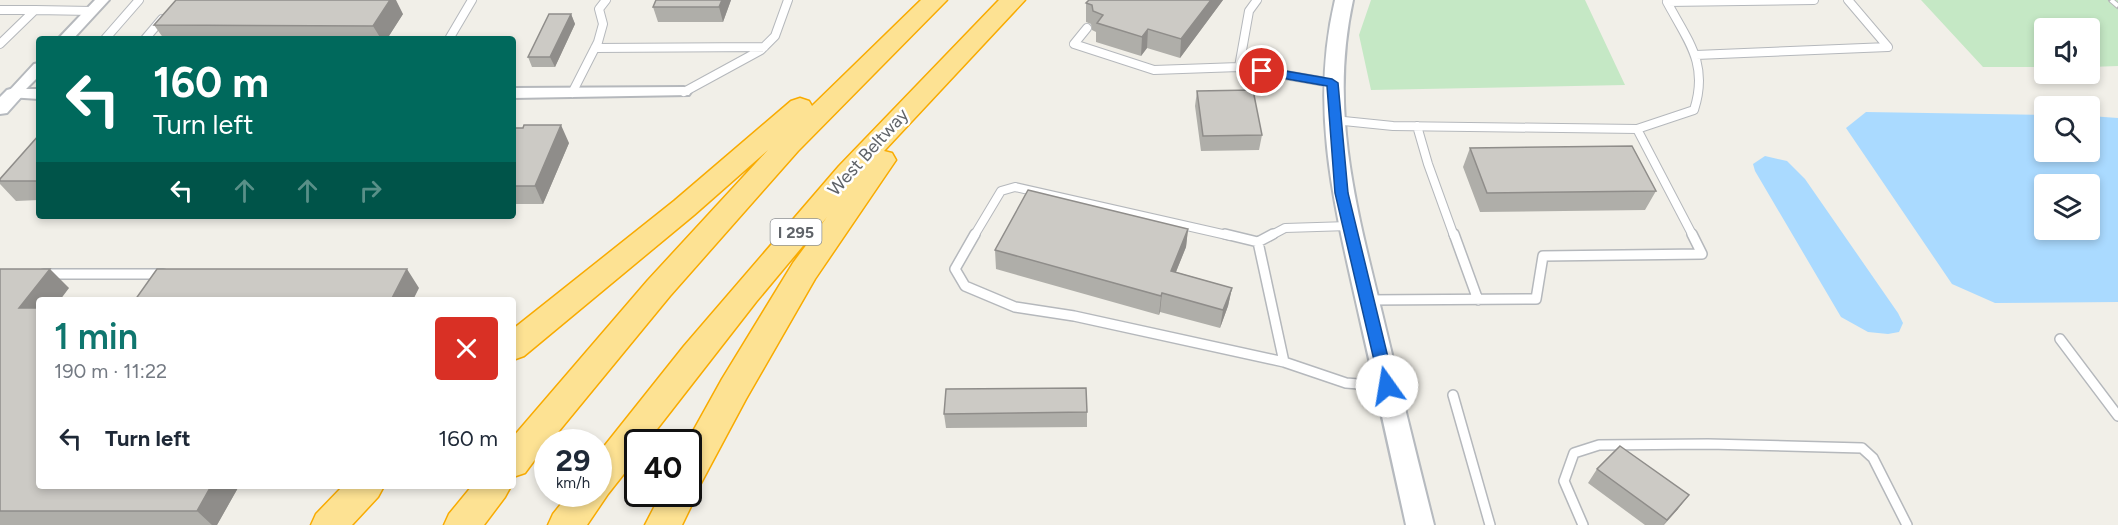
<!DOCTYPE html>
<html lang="en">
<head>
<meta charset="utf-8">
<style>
	body { margin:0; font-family:Figtree,sans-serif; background:#f2f2f3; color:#1f2937; height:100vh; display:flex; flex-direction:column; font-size:22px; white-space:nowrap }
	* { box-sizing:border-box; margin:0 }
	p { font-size:20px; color:#747a83 }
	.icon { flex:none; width:33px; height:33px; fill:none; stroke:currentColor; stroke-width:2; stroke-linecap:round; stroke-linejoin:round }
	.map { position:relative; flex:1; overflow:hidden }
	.side { position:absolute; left:36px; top:297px; width:480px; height:192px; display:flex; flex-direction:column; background:#fff; border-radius:6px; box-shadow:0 3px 9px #0003 }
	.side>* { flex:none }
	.banner { position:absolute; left:36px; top:36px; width:480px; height:183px; border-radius:6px; box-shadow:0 3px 9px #0003; background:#00695c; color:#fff; overflow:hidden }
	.fabs { position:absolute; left:2034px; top:18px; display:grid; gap:12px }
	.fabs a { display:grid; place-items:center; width:66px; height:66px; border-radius:6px; background:#fff; box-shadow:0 3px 9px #0003; font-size:30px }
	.speed { position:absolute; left:534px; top:429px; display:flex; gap:12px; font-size:30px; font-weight:700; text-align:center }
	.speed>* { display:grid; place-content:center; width:78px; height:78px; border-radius:50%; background:#fff; box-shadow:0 3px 9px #0003; line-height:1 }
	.speed small { font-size:15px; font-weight:400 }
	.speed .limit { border:3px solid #111; border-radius:9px; background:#fff; color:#111 }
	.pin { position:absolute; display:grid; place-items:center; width:51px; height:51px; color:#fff; margin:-26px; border:3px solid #fff; border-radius:50%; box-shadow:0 2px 6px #0007 }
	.me { position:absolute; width:66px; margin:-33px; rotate:347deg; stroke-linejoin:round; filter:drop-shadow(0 0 4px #0008) }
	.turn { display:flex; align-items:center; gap:21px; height:126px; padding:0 18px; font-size:27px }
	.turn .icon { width:78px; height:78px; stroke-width:2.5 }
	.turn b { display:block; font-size:42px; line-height:51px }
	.lanes { display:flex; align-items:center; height:57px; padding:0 18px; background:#0003; justify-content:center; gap:30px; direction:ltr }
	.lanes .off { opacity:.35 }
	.round { display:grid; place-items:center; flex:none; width:63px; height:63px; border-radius:6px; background:#f2f2f3 }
	.summary { display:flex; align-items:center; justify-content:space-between; height:102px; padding:0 18px }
	h1 { font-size:36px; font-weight:600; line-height:45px; color:#0f766e }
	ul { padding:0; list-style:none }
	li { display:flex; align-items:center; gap:18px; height:78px; padding:0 18px }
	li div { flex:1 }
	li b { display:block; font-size:22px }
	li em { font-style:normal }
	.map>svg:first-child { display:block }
</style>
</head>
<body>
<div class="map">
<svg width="2118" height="525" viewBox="0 0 2118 525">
	<rect width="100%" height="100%" fill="#f1efe8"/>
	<path fill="#c5e8c5" d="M1371 0H1585L1625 85 1371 90 1359 35Z
		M1921 0H2118V66L2090 67V28H2044V67H1983Z"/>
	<path fill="#aadaff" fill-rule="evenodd" d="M1866 112 2044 115V152H2090V116L2118 118V302L1995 303 1952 284 1846 128ZM2044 184H2090V230H2044Z
		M1765 156 1787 161 1805 179 1898 313 1903 323 1899 332 1888 334 1868 332 1841 317 1755 171 1753 164Z"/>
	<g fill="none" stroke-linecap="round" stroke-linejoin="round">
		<g stroke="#b5b8bc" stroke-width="10">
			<path id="lane-far1" d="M1257 0 1249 11 1239 67 1332 83
				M0 10H35
				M1087 28 1074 44 1154 70 1239 67
				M105 39 139 0
				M145 39 162 19
				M449 39 472 0
				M0 44 35 10 92 11
				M595 48 764 47
				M1696 55 1888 47 1848 0
				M684 92 761 50 775 36 788 0
				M572 93 598 42 603 24 599 9 606 0
				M1334 120 1393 126 1637 129 1693 236
				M1417 126 1428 164 1454 236
				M1637 129 1694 110C1709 64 1688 41 1667 2L1814 0
				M974 236 1001 191 1015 187 1231 236
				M1270 236 1285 228 1349 226"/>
		</g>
		<g stroke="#b5b8bc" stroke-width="12">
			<path id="lane" d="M975 234 955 269 965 286 1015 307 1074 316 1284 362 1346 383 1384 386
				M1225 234 1258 242 1273 234
				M1454 234 1478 300
				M1258 242 1284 362
				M44 274H163
				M1367 300 1536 299 1543 256 1702 254 1692 234
				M2060 339 2118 416
				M1453 395 1490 525
				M1583 525 1564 481 1574 453 1599 445 1708 444 1862 448 1873 458 1907 525"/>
		</g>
		<g stroke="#b5b8bc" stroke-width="4">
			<path id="street" d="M95 0H109L73 39H58Z
				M39 63V76L26 89H39V99L9 97 7 94 9 91 34 64Z
				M684 87 689 89 691 92 689 95 513 98V88Z"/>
		</g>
		<g stroke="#b6babf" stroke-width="4">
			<path id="secondary" d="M1335 0H1353C1329 110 1356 207 1382 313 1399 384 1416 454 1434 525H1406C1391 455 1375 385 1359 315 1335 208 1309 110 1335 0Z
				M14 88 21 90 24 94 7 113 0 114V97L7 90Z"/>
		</g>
		<g stroke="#f9ab00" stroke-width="3">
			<path id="highway" d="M921 0H947L798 151 670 296 550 442H548L525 473 513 477V437L648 280 768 150 694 215 524 356 513 360V329L674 201 791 101 800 98 809 101 812 106Z
				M999 0H1025L884 151 892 153 896 160 815 279 746 399 700 485 694 487 697 494 682 525H645L661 494H688L687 442 722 379 793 263 827 217 756 302 647 442H638V456L608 494 587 525H548L553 514 569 494H598V454L684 346 839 166Z
				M343 486H384L378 497 352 525H311L316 514Z
				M472 486H511L505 497 484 525H444L449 514Z"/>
		</g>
		<use href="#lane-far1" stroke="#fff" stroke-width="8"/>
		<use href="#lane" stroke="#fff" stroke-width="9"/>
		<use href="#street" fill="#fff" fill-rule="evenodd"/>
		<use href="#secondary" fill="#fff" fill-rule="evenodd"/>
		<use href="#highway" fill="#fde293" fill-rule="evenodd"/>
		<g stroke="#b6b7b8" stroke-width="6">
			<path id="rail" d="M2111 0 2118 6"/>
		</g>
		<use href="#rail" stroke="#fff" stroke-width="4" stroke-dasharray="12" stroke-linecap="butt"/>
	</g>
	<path fill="#afaea9" d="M731 0 723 22H658L653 7Z
		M1223 0 1180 58 1147 48 1141 56 1096 42V32L1092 30 1091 24 1086 22V3Z
		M403 14 387 39H164L154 25Z
		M571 14 575 24 555 67H532L528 57Z
		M1197 91 1262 135 1259 150 1201 151 1195 106Z
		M513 128 569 143 543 204H513Z
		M39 135V200L16 201 0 184V179Z
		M1470 148 1656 191 1645 210 1480 212 1463 167Z
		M1188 229 1186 247 1176 272 1232 288 1228 306 1220 328 1160 312 1159 315 996 269 995 250Z
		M0 269 69 288 39 300V486H239L217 525H0Z
		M1087 412V427L946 428 944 414Z
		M1597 469 1678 509 1664 525H1645L1588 483Z"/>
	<path fill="#8f8d8a" d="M390 0H396L403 14 387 39H381L373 26Z
		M722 0H731L723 22 719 7Z
		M1211 0H1223L1180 58 1181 39Z
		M571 14 575 24 555 67 550 57Z
		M1148 29 1147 48 1141 56 1142 37Z
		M561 125 569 143 543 204 535 186Z
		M1188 229 1186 247 1169 289 1171 271Z
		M50 269 69 288 60 300H39V327L19 308Z
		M407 269 419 288 413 300H391Z
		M1232 288 1228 306 1220 328 1223 310Z
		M1162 293 1160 312 1159 315 1161 296Z
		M211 486H239L217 525H212L197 511Z
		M1689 495 1678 509 1663 525 1667 520Z"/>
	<path fill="#cccac5" stroke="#8f8d8a" stroke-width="1.5" d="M176 0H390L373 26 154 25Z
		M656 0H722L719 7H653Z
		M1089 0H1211L1181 39 1148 29 1142 37 1097 23 1103 15 1093 11 1092 5 1086 3Z
		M549 14H571L550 57H528Z
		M1253 90 1262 135 1203 136 1197 91Z
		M524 125H561L535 186H513V128H523Z
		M39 135V181H0V179Z
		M1632 146 1656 191 1487 193 1470 148Z
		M1028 190 1188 229 1171 271 1232 288 1223 310 1162 293 1161 296 995 250Z
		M0 269H50L19 308H39V486H211L197 511H0Z
		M157 269H407L391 300H135Z
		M1086 388 1087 412 944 414 946 389Z
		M1620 446 1689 495 1667 520 1597 469Z"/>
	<path fill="#1a73e8" stroke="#114b97" stroke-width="1.5" d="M1262 67 1332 79 1338 83 1348 193 1395 386 1392 390H1382L1380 386 1335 193 1327 86 1258 74 1256 71Z"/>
	<g text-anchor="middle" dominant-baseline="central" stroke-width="5" stroke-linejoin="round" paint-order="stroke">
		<rect fill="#fff" stroke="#8f9295" stroke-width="1.5" x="770.5" y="219" width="51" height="26" rx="4.5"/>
		<g font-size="16" font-weight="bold" fill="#5f6368">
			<text x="796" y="232">I 295</text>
		</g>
		<g font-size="18" fill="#5f6368" stroke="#fff">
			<text transform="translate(868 152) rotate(-48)">West Beltway</text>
		</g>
	</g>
</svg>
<div class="fabs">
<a><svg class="icon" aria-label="sound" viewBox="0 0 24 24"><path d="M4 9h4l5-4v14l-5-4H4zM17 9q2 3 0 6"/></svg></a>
<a><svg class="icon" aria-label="search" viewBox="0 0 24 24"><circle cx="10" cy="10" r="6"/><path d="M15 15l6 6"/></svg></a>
<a><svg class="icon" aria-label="layers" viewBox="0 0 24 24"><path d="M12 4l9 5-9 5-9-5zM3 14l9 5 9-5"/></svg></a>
</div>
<div class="speed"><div>29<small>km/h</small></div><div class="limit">40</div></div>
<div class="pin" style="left:1262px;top:71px;background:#d93025"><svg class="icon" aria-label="arrive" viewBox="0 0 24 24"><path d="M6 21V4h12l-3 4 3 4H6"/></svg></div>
<svg class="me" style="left:1387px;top:386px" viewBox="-20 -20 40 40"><circle r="19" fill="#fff"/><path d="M0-13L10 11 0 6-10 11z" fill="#1a73e8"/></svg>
<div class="banner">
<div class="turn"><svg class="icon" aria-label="left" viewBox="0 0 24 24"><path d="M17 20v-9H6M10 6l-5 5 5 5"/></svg><div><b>160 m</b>Turn left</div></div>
<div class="lanes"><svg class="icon" aria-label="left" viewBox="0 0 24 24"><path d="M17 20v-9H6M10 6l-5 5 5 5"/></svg><svg class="icon off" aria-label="ahead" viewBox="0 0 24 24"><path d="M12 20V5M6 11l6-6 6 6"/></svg><svg class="icon off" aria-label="ahead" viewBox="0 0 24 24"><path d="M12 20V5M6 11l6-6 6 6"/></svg><svg class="icon off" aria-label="right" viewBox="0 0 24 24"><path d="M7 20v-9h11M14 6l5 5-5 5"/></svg></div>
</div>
<section class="side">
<div class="summary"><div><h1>1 min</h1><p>190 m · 11:22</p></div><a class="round" style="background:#d93025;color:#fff"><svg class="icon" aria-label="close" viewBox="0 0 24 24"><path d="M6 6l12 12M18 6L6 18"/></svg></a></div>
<ul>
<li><svg class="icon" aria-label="left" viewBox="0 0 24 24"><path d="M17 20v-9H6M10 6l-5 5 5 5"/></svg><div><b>Turn left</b></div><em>160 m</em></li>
</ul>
</section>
</div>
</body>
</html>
